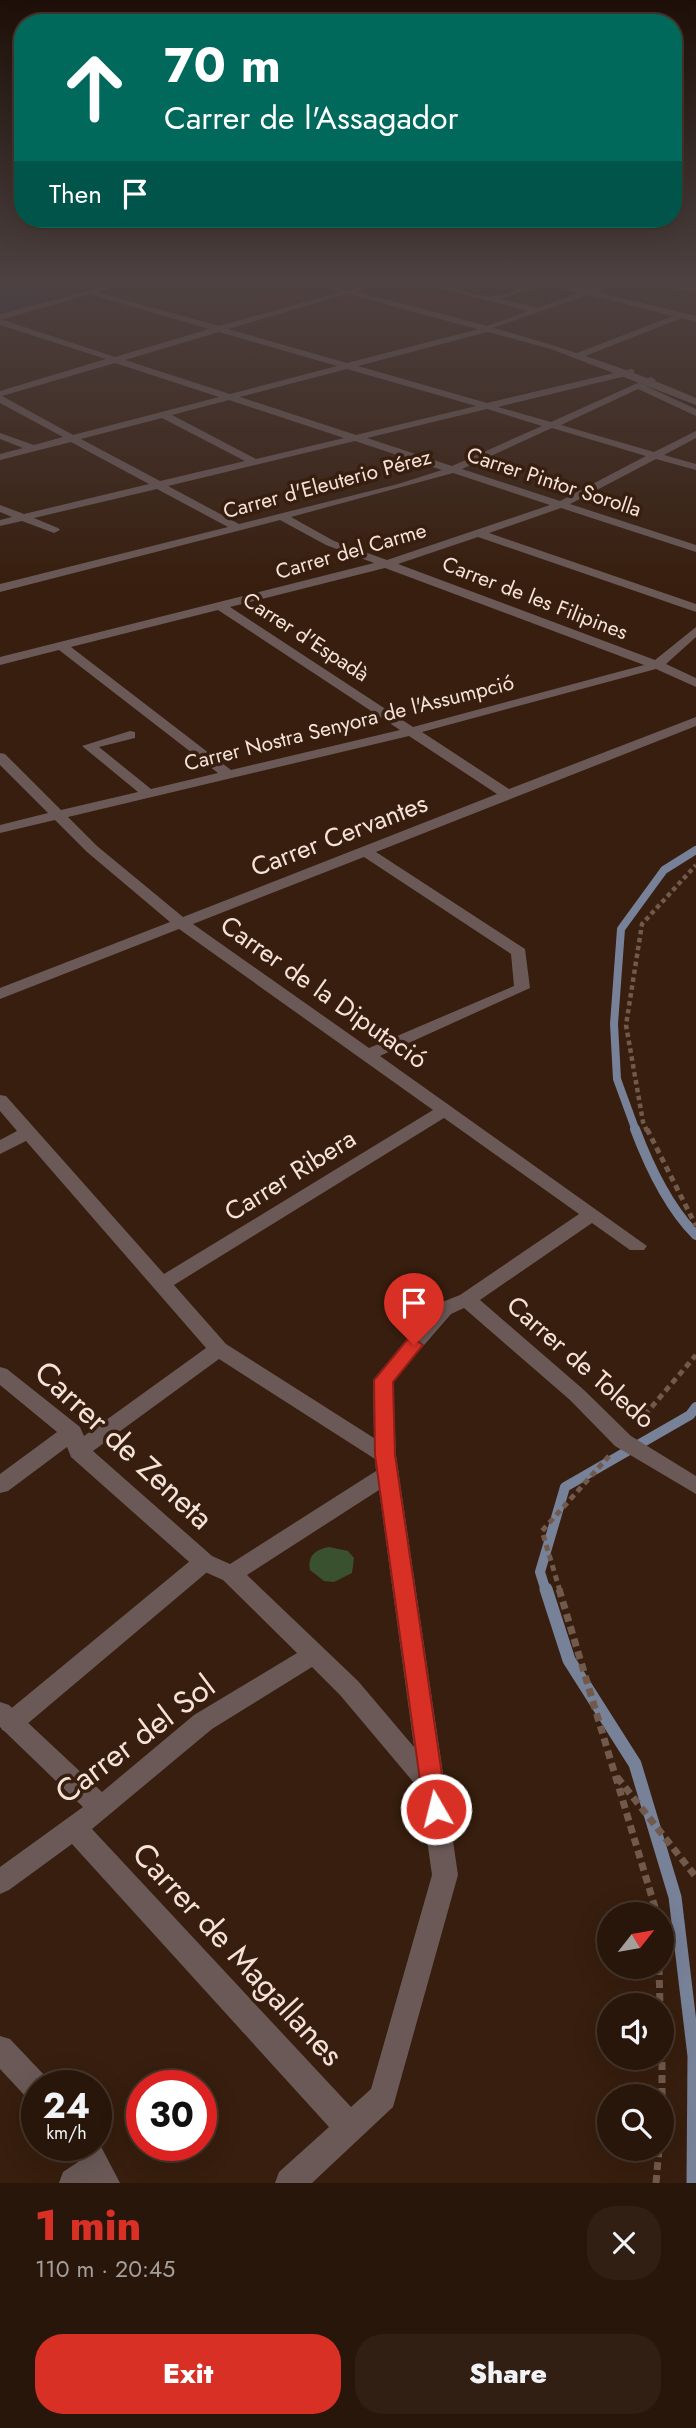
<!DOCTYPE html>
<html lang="en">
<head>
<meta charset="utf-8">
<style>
	body { margin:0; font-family:Jost,sans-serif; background:#311f13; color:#f1f3f6; height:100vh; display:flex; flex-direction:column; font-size:26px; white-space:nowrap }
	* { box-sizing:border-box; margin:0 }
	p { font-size:23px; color:#a59f9c }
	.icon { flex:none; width:38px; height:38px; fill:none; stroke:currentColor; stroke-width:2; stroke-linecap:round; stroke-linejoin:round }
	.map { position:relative; height:2183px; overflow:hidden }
	.sheet { display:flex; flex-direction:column; background:#29160a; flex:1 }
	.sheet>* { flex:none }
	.hud { position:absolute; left:14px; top:14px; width:668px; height:214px; border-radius:28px; box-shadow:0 7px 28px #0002,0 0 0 2px #45352b; background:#00695c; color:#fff; overflow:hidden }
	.needle { width:46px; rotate:59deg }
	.fabs { position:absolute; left:597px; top:1902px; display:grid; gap:14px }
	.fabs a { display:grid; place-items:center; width:77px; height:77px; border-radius:50%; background:#29160a; box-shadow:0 7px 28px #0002,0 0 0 2px #45352b; font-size:35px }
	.speed { position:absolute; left:21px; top:2070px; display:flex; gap:14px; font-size:35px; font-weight:700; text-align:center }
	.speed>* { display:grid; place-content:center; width:91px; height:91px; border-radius:50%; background:#29160a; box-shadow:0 7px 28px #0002,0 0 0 2px #45352b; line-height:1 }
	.speed small { font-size:18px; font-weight:400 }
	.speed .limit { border:10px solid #d22; background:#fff; color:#111 }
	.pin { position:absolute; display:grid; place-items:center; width:60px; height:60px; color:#fff; margin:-72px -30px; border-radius:50% 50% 50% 0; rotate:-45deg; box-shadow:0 0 7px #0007 }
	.pin .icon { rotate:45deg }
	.me { position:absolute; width:77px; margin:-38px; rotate:352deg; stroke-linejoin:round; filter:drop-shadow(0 0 5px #0008) }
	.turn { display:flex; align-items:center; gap:24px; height:147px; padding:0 35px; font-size:32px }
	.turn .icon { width:91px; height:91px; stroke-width:2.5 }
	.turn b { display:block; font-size:49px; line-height:60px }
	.then { display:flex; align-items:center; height:66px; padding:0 35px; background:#0003; gap:14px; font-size:26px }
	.round { display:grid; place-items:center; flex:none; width:74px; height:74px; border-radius:28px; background:#311f13 }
	.overview { display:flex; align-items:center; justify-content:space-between; height:119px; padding:0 35px }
	h1 { font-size:42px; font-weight:800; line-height:52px; color:#d93025 }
	.cta { display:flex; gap:14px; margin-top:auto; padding:14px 35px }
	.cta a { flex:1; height:80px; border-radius:28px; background:#d93025; color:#fff; font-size:28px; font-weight:800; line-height:80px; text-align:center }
	.cta a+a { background:#311f13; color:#f1f3f6 }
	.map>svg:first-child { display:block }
</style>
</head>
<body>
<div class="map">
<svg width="696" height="2183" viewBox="0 0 696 2183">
	<rect width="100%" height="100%" fill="#371e0e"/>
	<path fill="#2c2a3b" d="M0 282H115L0 313Z"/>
	<path fill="#3a5130" d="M329 1547 348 1551 354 1558 352 1573 334 1582 324 1581 310 1570C307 1556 316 1549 329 1547Z"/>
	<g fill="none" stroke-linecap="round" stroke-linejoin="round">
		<path stroke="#778198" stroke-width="8" d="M636 1131 617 1079 614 1024 621 929 664 870 696 850"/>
		<path stroke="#778198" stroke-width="10" d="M635 1129C649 1166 668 1207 696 1235
			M546 1591 540 1572 565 1487 690 1415 696 1407"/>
		<path stroke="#778198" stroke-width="13" d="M546 1589 569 1660 635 1764 675 1897 694 2056 693 2183"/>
		<path stroke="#715a4c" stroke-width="4.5" stroke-dasharray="4.5 3.5" stroke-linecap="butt" d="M647 1131 643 1122 626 1025 642 924 696 865"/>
		<path stroke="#715a4c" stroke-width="5" stroke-dasharray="6 4.5" stroke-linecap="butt" d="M647 1129 696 1226
			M638 1423 696 1355
			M560 1591 542 1531 609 1456"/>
		<path stroke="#715a4c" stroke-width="7" stroke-dasharray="8 5" stroke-linecap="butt" d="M559 1589 657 1914
			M617 1777 696 1877
			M659 1967 660 2006
			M662 2049V2122
			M656 2183 659 2149"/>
		<path fill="#6a5957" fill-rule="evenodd" d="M416 282C441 280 465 296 491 296 510 297 528 280 548 282L501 299 539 308 536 313Z
			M204 1553 212 1556 215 1562 212 1568 20 1730 11 1733 2 1730 0 1720 2 1716 196 1556Z"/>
		<path fill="#6a5957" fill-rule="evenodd" d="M376 282H388L228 329 347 363 479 329 578 293 539 282C555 282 569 288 584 289 596 291 610 282 623 282L597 292 696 316V322L682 318 580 358 577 357V353L673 316 588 295 492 328 491 331 358 366 487 403 631 369 634 370V374L498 407 551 422 651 377 656 380 646 386 696 409V416L638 389 561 425 654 452 696 431V438L664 455 696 464V470L656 459 570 504 696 545V552L561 508 489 533 696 604V612L478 537 398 564 655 660 696 627V637L666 664 696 678V687L656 669 422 732 509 789 696 717V726L376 852 525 949 530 988 380 1056 647 1246 644 1250H630L592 1223 480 1300 584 1390 631 1436 696 1476V1494L615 1446 570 1400 464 1308 451 1314 393 1381 396 1455 458 1875 393 2107 312 2183H275L279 2172 329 2127 72 1844 9 1890 0 1894V1867L83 1807 0 1727V1702L9 1705 102 1792 194 1715 297 1653 223 1580 196 1568 71 1457 67 1447 8 1491 0 1493V1474L57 1432 0 1385V1367L7 1369 80 1427 84 1436 206 1348 26 1141 0 1154V1140L17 1131 0 1111V1095L6 1096 164 1274 433 1110 179 929 0 999V988L170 922 87 852 55 820 0 833V825L48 813 0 765V753L5 754 61 810 138 792 82 746 130 731 135 732V738L99 747 151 789 218 773 59 650 0 665V657L374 563 326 545 280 520 0 592V584L228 527 157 489 34 518 58 528 60 530 54 533 22 521 0 526V520L12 517 0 512V505L24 514 149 484 71 442 0 460V454L23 448 0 439V433L34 445 63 437 0 403V391L106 359 0 325V319L115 357 209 329 89 294V290L219 326ZM219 332 337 366 230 394 125 360ZM115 363 219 397 73 435 2 396ZM347 369 476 406 356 435 240 397ZM229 400 344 438 256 459 172 415ZM487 409 542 426 452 466 367 438ZM162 418 245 461 160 481 81 439ZM552 428 646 456 560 501 462 469ZM355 441 442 470 398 484 239 524 168 486ZM453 473 550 505 387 560 334 541 291 517ZM385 568 644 665 413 727 230 607ZM218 610 400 730 231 770 71 647ZM409 736 497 794 183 917 97 846 68 817ZM364 857 511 954 514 986 369 1048 193 924ZM444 1118 579 1214 460 1295 437 1304 373 1380 374 1438 226 1344 174 1285ZM219 1359 375 1459 376 1471 230 1564 212 1556 93 1451ZM379 1490 414 1747 358 1681 247 1575ZM312 1667 340 1695 420 1790 432 1875 371 2089 351 2107 92 1829 212 1729Z
			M657 282H670L696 287V293Z
			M0 2036 10 2039 47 2078 51 2086H37V2102L27 2098 0 2069Z
			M96 2137 120 2183H59L63 2172 78 2162 71 2146H96Z"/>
		<path fill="#6a5957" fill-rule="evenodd" d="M121 282H133L0 320V314Z
			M304 282H316C445 314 574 345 696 398V405L551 349Z"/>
	</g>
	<linearGradient id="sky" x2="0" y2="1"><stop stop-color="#1e1008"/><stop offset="0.48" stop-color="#4d4141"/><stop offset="1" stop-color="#4d4141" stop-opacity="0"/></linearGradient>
	<rect width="696" height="587" fill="url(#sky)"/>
	<path fill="#d93025" stroke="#8d1f18" stroke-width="2" d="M414 1339 423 1345 393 1382 395 1455 447 1809 444 1816 436 1819 427 1816 424 1809 375 1455 374 1380 407 1340Z"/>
	<g text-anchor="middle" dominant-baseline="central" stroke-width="7" stroke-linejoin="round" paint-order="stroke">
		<g font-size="21" fill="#f5e2d8" stroke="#371e0e">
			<text transform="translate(554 482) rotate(18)">Carrer Pintor Sorolla</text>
			<text transform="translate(327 484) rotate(-15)">Carrer d'Eleuterio Pérez</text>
			<text transform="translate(351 551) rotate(-16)">Carrer del Carme</text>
			<text transform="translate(535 598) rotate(21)">Carrer de les Filipines</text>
			<text transform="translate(306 637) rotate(33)">Carrer d'Espadà</text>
			<text transform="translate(349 723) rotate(-14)">Carrer Nostra Senyora de l'Assumpció</text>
		</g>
		<g font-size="26" fill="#f5e2d8" stroke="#371e0e">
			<text transform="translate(339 835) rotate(-21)">Carrer Cervantes</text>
			<text transform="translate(324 992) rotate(35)">Carrer de la Diputació</text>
			<text transform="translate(290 1175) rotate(-32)">Carrer Ribera</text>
			<text transform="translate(581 1362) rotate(41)">Carrer de Toledo</text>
		</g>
		<g font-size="32" fill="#f5e2d8" stroke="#371e0e">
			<text transform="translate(124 1445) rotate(43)">Carrer de Zeneta</text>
			<text transform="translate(135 1739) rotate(-37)">Carrer del Sol</text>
			<text transform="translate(238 1954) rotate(47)">Carrer de Magallanes</text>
		</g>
	</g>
</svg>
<div class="fabs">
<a><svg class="needle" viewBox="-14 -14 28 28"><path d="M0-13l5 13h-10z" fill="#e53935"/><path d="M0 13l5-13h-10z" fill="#a59f9c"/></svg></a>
<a><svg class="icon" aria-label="sound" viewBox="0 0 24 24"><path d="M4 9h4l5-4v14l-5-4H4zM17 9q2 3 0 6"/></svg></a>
<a><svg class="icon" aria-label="search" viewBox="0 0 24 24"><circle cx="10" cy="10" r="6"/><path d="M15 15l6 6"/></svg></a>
</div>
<div class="speed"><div>24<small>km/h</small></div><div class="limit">30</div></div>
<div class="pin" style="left:414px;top:1345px;background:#d93025"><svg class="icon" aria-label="arrive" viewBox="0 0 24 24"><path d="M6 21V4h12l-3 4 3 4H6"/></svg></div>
<svg class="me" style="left:436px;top:1809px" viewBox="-20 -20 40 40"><circle r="17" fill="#d93025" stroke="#fff" stroke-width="3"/><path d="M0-11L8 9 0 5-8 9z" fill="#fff"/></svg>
<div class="hud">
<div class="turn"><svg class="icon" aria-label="ahead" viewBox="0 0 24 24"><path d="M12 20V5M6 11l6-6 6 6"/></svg><div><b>70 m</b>Carrer de l'Assagador</div></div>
<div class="then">Then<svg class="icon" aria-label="arrive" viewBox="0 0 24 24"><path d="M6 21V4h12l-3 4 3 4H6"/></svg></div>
</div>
</div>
<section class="sheet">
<div class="overview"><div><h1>1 min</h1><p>110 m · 20:45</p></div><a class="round"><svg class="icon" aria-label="close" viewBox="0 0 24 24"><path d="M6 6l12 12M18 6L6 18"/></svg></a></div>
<div class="cta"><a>Exit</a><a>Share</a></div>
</section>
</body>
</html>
